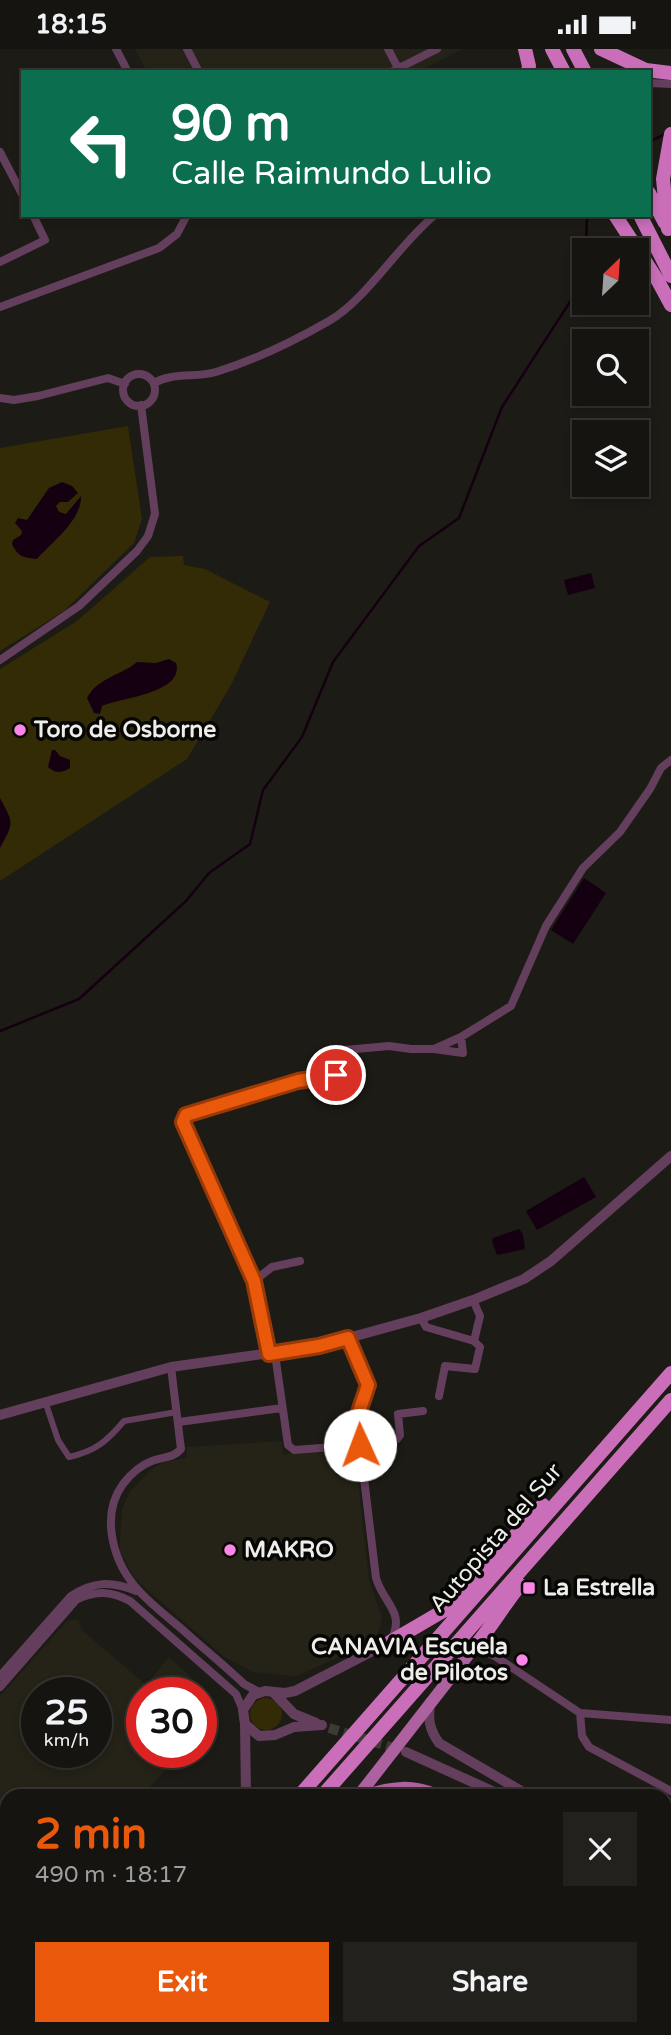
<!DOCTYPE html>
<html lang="en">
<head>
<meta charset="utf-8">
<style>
	body { margin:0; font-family:"Varela Round",sans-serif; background:#22211e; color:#f1f3f6; height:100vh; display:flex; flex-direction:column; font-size:26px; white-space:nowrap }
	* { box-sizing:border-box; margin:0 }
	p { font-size:23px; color:#9d9e9f }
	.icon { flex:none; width:38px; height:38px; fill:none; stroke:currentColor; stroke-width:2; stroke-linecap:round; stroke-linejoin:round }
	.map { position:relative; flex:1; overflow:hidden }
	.side { position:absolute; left:0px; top:1740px; width:672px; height:247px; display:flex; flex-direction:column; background:#151410; border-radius:21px 21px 0 0; box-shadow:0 4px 10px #0003,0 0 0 2px #343330 }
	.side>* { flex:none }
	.top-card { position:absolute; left:21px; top:21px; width:630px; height:147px; border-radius:0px; box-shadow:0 4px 10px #0003,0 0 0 2px #343330; background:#0b6e4f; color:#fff; overflow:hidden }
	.needle { width:46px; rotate:25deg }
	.buttons { position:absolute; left:572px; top:189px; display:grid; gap:14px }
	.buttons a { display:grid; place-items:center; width:77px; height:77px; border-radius:0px; background:#151410; box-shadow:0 4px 10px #0003,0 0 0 2px #343330; font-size:35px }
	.speed { position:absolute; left:21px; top:1628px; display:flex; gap:14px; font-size:35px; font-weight:700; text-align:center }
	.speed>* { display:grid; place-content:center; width:91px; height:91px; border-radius:50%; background:#151410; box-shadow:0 4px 10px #0003,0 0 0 2px #343330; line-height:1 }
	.speed small { font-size:18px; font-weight:400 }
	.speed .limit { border:10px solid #d22; background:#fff; color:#111 }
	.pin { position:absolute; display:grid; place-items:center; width:60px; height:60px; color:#fff; margin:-30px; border:4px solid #fff; border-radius:50%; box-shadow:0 2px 7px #0007 }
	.me { position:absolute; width:77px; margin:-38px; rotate:358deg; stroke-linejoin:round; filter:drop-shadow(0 0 5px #0008) }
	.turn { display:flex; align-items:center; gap:24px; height:147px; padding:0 35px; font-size:32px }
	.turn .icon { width:91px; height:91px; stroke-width:2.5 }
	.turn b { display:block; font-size:49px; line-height:60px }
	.round { display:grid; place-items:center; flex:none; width:74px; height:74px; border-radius:0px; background:#22211e }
	.headline { display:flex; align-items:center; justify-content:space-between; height:119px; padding:0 35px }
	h1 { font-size:42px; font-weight:800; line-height:52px; color:#ea580c }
	.primary-button { display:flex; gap:14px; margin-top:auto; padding:14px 35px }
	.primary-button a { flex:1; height:80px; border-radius:0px; background:#ea580c; color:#fff; font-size:28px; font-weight:800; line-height:80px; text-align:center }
	.primary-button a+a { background:#22211e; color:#f1f3f6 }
	.status { display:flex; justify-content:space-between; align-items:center; height:49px; padding:0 35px; background:#151410; direction:ltr }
	.status svg { height:19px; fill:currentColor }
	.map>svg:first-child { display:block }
</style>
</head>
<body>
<div class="status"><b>18:15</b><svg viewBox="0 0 49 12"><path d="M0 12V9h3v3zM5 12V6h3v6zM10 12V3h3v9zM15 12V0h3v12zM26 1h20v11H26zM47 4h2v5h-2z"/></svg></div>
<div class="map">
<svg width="671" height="1986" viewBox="0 0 671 1986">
	<rect width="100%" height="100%" fill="#1c1b15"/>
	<path fill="#252317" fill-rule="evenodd" d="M135 0H462L418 23H147Z
		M282 1392 283 1405 352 1402 355 1404 369 1531 382 1568 378 1584 367 1595 299 1626 291 1627 253 1623 223 1607 135 1530 120 1503V1489L122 1460 129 1444 150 1421 165 1413 187 1409 186 1398Z
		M78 1570 82 1581 146 1636 169 1608 196 1633 211 1654V1670L201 1680V1643H142V1703H181L143 1746H7V1785L0 1787V1647L67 1572ZM96 1643V1703H37V1643Z
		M173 1979H628L622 1986H167Z"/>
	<path fill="#332b06" d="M128 377 142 470 134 494 64 562 0 602V399Z
		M183 507 184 516 205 520 270 553 231 636 187 710 0 832V620L77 572 150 508Z
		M250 1665a16 16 0 1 1 32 0a16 16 0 1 1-32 0Z"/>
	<path fill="#150011" d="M62 433 72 437 78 444 68 453H60L56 457 59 463 66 465 81 447C82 471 52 493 37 510 24 509 17 507 12 495L13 491 21 486 22 482 15 474 18 469 27 471 49 439Z
		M591 524 595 539 568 546 564 531Z
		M169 610 176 614C185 644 120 649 102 657L100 665 94 664 87 649C97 629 122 626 137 613L156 614Z
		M52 701H55L60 707 70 711V719C61 724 56 725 48 718Z
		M0 749C14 775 14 773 0 799Z
		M584 829 606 844 573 895 551 881Z
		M584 1128 596 1148 537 1181 526 1162Z
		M519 1180 523 1185 525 1200 497 1206 492 1192 493 1189Z"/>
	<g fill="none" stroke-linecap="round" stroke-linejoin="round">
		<path stroke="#150011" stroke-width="2.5" d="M649 93 665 85
			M586 201 587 166
			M0 982 79 950 186 852 209 824 250 795 263 741 302 688 333 613 419 497 459 469 502 358 584 231"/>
		<path stroke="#3c3a35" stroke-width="10" stroke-dasharray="10 5" stroke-linecap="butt" d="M329 1679 400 1701"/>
		<path stroke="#643f5d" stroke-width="6" d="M45 1352 58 1391 69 1408C96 1402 107 1392 124 1372L177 1363"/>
		<path stroke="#643f5d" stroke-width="8" d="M116 0 128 23
			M187 0 199 23
			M388 0 398 19
			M391 23 437 0
			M649 34 671 35
			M0 103 23 147
			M0 213 45 191 33 166
			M0 258 159 199 177 185 187 166
			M123 341a16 16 0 1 1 32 0a16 16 0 1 1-32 0Z
			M154 334C173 323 195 329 216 323 255 311 294 292 329 272 367 250 399 195 435 166
			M0 349 14 351 38 347 108 329 125 335
			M0 611 79 557 137 502 148 487 155 465 141 356
			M434 1000 463 1004 461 988
			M326 1028 327 1047
			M254 1232 272 1218 300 1212
			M473 1251 480 1267 474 1292
			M421 1269 426 1278 474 1292
			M348 1288 368 1336 359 1363 360 1396 376 1529C383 1554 406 1563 391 1591
			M269 1305 254 1232 183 1073 186 1067 298 1032 336 1025 337 1013 345 1001 389 997 411 1000H434L461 988 511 957 546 877 583 819 620 783 650 740 661 719 671 711
			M275 1305 288 1396 294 1401 360 1396 397 1390 400 1386 398 1365 423 1362
			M171 1318 181 1400C174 1409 162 1408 152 1412 141 1416 130 1426 123 1435 99 1468 114 1516 140 1543 153 1557 169 1569 184 1582 204 1600 225 1617 244 1635L259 1643
			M439 1347 445 1317 475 1320 480 1298 474 1292
			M179 1373 282 1359
			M472 1601H483L496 1608 580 1664 671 1671
			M0 1627 71 1547C93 1532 112 1532 136 1542
			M0 1638 76 1551C95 1541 111 1542 130 1552L228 1638 236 1645 243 1661
			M580 1664 582 1687 589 1698 671 1742
			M7 1794 1 1800 0 1807 7 1816
			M158 1986 162 1979
			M655 1986 662 1979"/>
		<path stroke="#643f5d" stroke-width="10" d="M0 1366 171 1318 319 1297 421 1269 473 1251 524 1230 551 1212 671 1107
			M274 1644 294 1665 316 1674
			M430 1653C428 1670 429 1680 439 1694L528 1746
			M245 1675 246 1746
			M322 1676 294 1678 275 1686 259 1687 245 1675 243 1661 253 1646 265 1642 285 1644 295 1642 390 1593
			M406 1703 501 1746
			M665 1860 671 1863
			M669 1914 667 1904 671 1889"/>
		<path stroke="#ad619f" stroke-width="12" d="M359 1746 472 1601
			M366 1746C391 1738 412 1735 437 1746
			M70 1986 76 1979
			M148 1986 154 1979"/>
		<path stroke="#ca6eba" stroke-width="14" d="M525 0 529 17 528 23
			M552 0 564 23
			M573 0 585 23
			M601 0 646 21 671 24
			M649 144 665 174
			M615 166 658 232 671 256
			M640 166 671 227
			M668 180 663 130 671 85
			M390 1593 450 1558 543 1456
			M472 1601C490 1580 503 1557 520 1536
			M300 1746 671 1324
			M323 1746 671 1351
			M89 1986 95 1979
			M112 1986 118 1979"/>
	</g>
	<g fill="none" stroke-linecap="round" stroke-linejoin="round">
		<g stroke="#983908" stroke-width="18">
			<path id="route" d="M336 1026 298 1032 186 1066 183 1073 254 1232 269 1305 319 1297 348 1289 368 1336 359 1363 360 1396"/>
		</g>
		<use href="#route" stroke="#ea580c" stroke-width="12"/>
	</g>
	<g fill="#fa87e7" stroke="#060604" stroke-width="2.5">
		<circle cx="20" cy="681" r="7"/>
		<circle cx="230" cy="1501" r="7"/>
		<rect x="522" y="1532" width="14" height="14" rx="3.5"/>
		<circle cx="522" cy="1611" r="7"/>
	</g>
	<g text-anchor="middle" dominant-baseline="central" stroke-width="7" stroke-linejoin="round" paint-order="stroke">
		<g font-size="23" font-weight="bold" fill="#eeede9" stroke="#060604" text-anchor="start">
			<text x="34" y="681">Toro de Osborne</text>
			<text x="244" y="1501">MAKRO</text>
			<text x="543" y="1539">La Estrella</text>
			<text x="508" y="1598" text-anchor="end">CANAVIA Escuela<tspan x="508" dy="26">de Pilotos</tspan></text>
		</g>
		<g font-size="23" fill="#eeede9" stroke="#060604">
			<text transform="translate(496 1489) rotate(-49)">Autopista del Sur</text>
		</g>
	</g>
</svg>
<div class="buttons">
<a><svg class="needle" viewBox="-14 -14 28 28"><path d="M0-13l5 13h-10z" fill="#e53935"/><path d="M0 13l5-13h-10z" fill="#9d9e9f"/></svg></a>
<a><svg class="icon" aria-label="search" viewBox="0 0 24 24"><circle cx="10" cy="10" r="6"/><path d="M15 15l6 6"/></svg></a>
<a><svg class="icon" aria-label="layers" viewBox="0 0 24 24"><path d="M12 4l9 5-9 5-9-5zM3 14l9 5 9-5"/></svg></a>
</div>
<div class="speed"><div>25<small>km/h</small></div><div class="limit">30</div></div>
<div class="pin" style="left:336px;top:1026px;background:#d93025"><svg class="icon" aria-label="arrive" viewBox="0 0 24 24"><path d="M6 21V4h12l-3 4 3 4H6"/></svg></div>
<svg class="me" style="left:360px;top:1396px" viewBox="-20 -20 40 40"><circle r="19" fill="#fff"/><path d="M0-13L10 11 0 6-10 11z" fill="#ea580c"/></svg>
<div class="top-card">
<div class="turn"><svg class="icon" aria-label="left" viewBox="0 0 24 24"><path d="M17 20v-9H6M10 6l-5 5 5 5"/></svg><div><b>90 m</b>Calle Raimundo Lulio</div></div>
</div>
<section class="side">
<div class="headline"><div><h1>2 min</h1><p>490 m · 18:17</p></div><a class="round"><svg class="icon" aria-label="close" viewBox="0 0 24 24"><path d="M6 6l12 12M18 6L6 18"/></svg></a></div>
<div class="primary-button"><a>Exit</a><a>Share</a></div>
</section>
</div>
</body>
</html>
